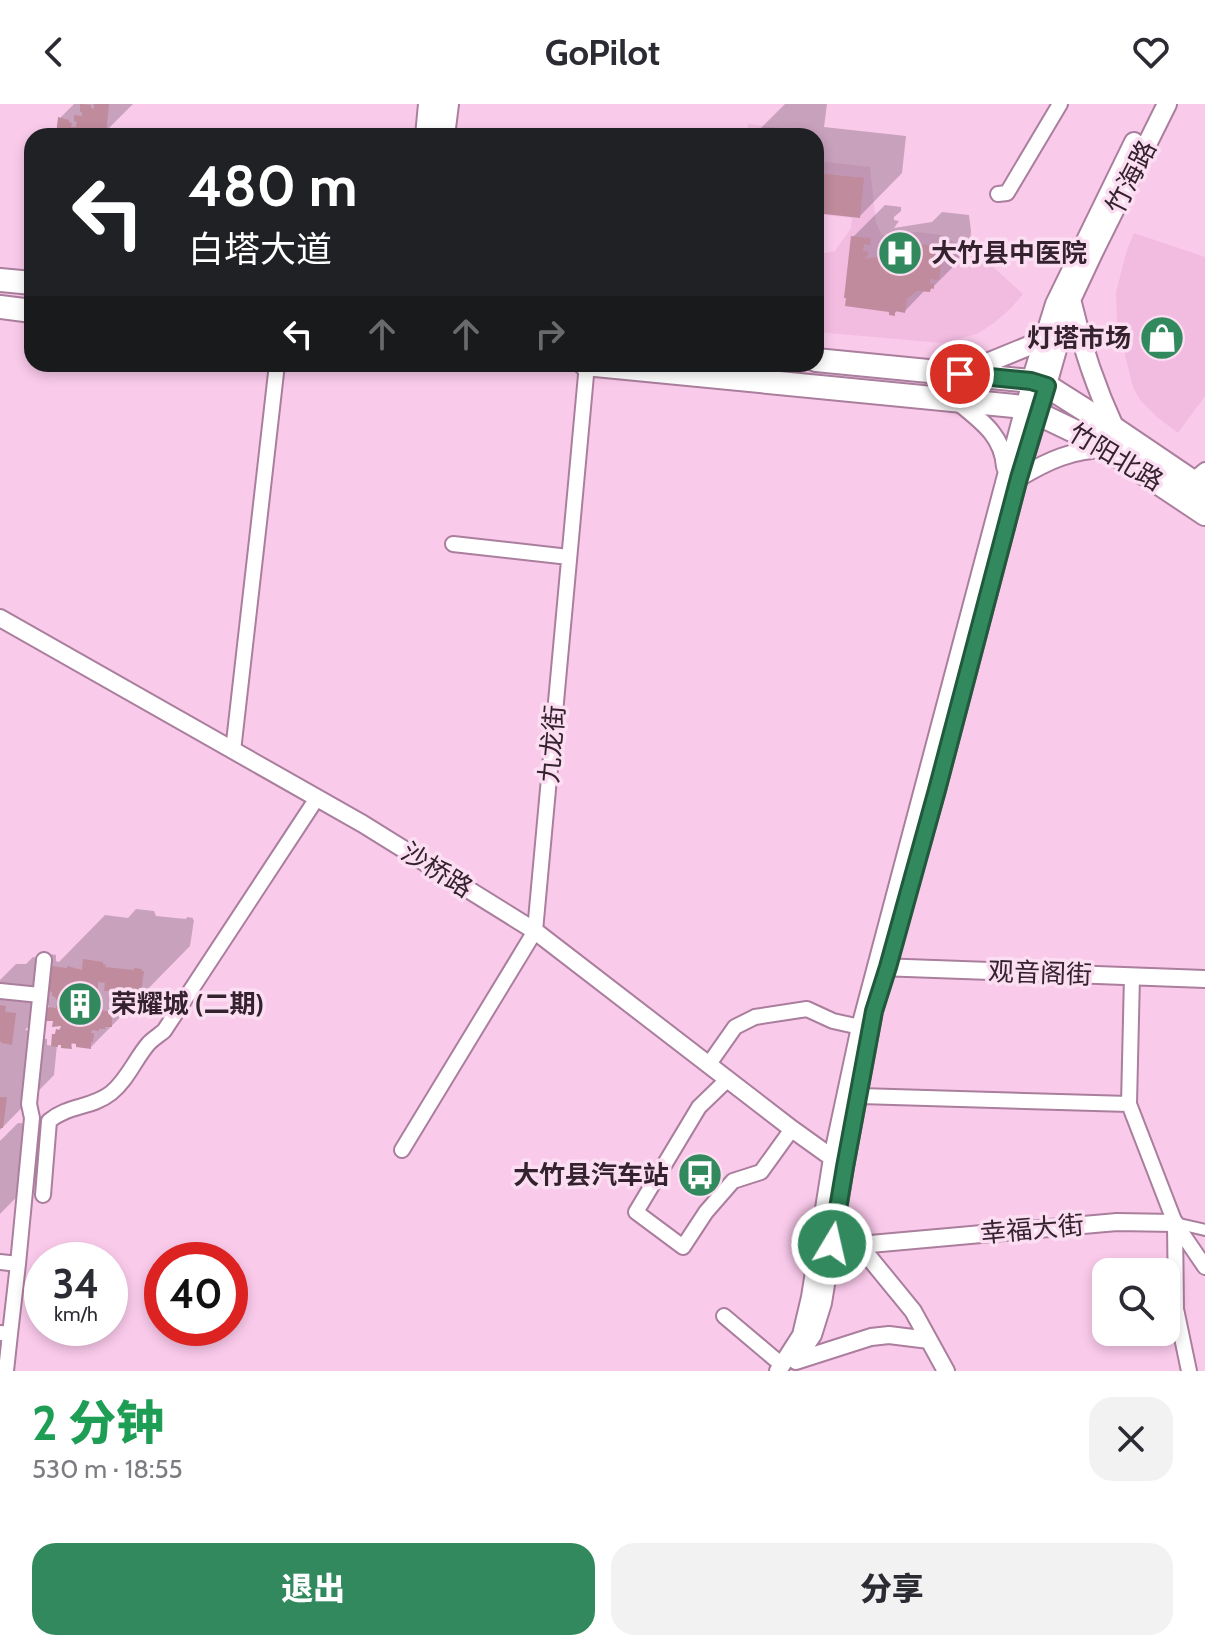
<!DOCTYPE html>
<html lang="zh">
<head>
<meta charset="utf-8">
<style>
	body { margin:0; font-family:Cabin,"Noto Sans SC",sans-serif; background:#f2f2f3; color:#2b2b33; height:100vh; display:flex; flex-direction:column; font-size:30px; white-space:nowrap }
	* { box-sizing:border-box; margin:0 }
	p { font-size:26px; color:#7c7c81 }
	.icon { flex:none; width:44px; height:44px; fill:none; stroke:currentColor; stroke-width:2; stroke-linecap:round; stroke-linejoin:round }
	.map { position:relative; height:1267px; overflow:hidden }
	.drawer { display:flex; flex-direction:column; background:#fff; flex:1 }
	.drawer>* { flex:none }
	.banner { position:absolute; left:24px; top:24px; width:800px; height:244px; border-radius:24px; box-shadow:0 4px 12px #0003; background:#202124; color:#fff; overflow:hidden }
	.buttons { position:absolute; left:1092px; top:1154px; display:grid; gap:16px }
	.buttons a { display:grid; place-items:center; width:88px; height:88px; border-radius:16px; background:#fff; box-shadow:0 4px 12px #0003; font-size:40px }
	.speed { position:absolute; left:24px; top:1138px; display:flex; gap:16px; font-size:40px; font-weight:700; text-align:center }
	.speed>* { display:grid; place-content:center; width:104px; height:104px; border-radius:50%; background:#fff; box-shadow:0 4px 12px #0003; line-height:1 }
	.speed small { font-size:20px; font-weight:400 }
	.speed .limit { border:12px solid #d22; background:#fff; color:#111 }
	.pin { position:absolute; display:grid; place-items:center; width:68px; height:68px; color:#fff; margin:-34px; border:4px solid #fff; border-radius:50%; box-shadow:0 2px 8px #0007 }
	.me { position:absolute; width:88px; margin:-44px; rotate:9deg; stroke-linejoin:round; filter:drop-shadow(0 0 6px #0008) }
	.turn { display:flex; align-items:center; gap:28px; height:168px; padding:0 32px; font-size:36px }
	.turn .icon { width:104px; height:104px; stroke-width:2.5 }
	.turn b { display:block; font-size:56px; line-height:68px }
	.lanes { display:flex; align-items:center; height:76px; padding:0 32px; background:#0003; justify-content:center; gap:40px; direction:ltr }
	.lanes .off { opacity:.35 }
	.round { display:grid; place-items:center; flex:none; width:84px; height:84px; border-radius:24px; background:#f2f2f3 }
	.headline { display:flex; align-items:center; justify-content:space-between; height:136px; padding:0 32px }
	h1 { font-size:48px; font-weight:800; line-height:60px; color:#1e9e55 }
	.button { display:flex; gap:16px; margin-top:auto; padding:16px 32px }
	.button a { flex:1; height:92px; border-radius:24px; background:#32895d; color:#fff; font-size:32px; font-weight:800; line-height:92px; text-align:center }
	.button a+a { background:#f2f2f3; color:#2b2b33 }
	header { display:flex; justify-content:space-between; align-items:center; height:104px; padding:0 32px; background:#fff; font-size:36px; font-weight:800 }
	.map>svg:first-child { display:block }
</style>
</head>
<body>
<header><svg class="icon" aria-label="back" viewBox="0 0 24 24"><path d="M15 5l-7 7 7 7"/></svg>GoPilot<svg class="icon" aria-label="heart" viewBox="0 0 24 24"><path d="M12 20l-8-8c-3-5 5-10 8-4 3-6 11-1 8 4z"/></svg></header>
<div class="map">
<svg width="1205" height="1267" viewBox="0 0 1205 1267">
	<rect width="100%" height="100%" fill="#facaeb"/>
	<path fill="#f2bce1" d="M748 20 789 25 788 32H741V29L747 30Z
		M816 57 870 63 876 119 882 131 917 128 942 131 990 160 1023 190 1011 204 994 219 977 230 942 239 816 228V183L820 150 835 147 851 124 852 114 816 110Z
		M1134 129 1205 153V292L1178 329 1157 313 1140 296 1133 283 1117 220 1116 188 1127 146Z"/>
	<path fill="#0003" fill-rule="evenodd" d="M74 0H133L105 28 101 27 96 32H58L60 14Z
		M785 0H827L824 23 906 32 902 69 860 112 816 107V32H753Z
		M885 101 901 103V107L894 113V116L899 117 894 124 932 118 942 108 969 111 971 127 970 143 965 147V151L930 186H925L905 207 898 206 894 210 891 209 853 133Z
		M136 805 154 807 156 812 186 815 187 813 193 814V816H194L190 842 91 943 74 938 69 943 63 940 57 941 54 971 0 1026V876L16 860H26L33 853 39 854 44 849 56 851V857L59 858 105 811 128 814ZM49 901V915L64 920 54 931 53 942 47 941V935L41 934V928L25 926Z
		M18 1019 32 1020 31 1027 38 1028V1034L48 1035 45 1064 0 1110V1037Z"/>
	<path fill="#c08b9c" d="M80 0 91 1V4L94 5V0H109L106 30 101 29V24H94L93 31 56 32 58 13 69 16V18L72 19 71 23H76L77 18 74 17V11L82 12V8H80Z
		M816 69 864 74 860 114 816 109Z
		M851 132 871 134 870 141 864 140 863 147 869 148 865 155 903 148 908 145V139L937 142 941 160 939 176 930 175V179L934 180V185L931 184 930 188 917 187 907 195 905 209 895 207V212L889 211V208L845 202 846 194H844Z
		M83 855 103 858V860L106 861 105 863 134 866V864L142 865V867H144L140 896 127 894 128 890H123L124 886 109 885V887H104L105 879 98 878V887H95L94 894 98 896V902H100V906L112 908V923H105V925H99V927L92 926 91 929H94L93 938H91V945L76 943V940L71 939 72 945 61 944V941H58V943L51 942 52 930H55L56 925 60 926 61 922 52 923 53 917H46L47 903 56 904 57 900H63V897H57L55 893 52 892V888L49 887 52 862 67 864V862L82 866Z
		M0 901 6 902 5 908 16 909 12 941 2 939 0 937Z
		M0 993H7L3 1024H0Z"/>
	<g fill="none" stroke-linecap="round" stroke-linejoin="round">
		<g stroke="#aa7e9d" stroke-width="14">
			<path id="pedestrian" d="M1175 1119 1205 1126"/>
		</g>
		<g stroke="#aa7e9d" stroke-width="18">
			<path id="minor" d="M998 90 1007 89 1060 0
				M1192 377 1205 366
				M453 440 569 453
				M233 647 277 260
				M0 887 40 891
				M709 960 735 923 755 913 807 905 833 917 860 923
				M728 975 699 1003 636 1108 683 1143 706 1108 733 1077 761 1068 792 1025
				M860 992 1129 1000 1132 872
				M1129 1000 1175 1119 1205 1163
				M402 1046 535 827 587 260
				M43 1091 49 1017C68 1001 92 1004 111 989 128 975 135 955 149 939 153 935 159 931 164 927L317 694
				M1175 1121 1176 1205 1189 1267
				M0 1158 18 1160 10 1230 0 1229
				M18 1160 32 1014 29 1000 44 856
				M724 1212 782 1261
				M6 1267 10 1230"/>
		</g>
		<g stroke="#aa7e9d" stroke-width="20">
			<path id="tertiary" d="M957 297C980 316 1003 331 1005 363
				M1019 374C1047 357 1073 345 1107 345
				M0 514 363 720 535 827 792 1025 845 1063
				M879 863 1205 875
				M834 1106 859 1141 913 1207 946 1267
				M859 1141 1117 1118 1175 1119
				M802 1247 813 1231 823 1199 845 1063 874 907 937 686 1019 374 1039 309
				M796 1257 871 1233 889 1231 929 1236
				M778 1267 801 1231 810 1193 832 1054 860 923 1031 277"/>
		</g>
		<g stroke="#aa7e9d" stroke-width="22">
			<path id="secondary" d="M1072 199C1082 243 1096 284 1115 325
				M960 270 1031 241 1045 231
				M1031 277 1055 200 1134 38
				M1039 309 1071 196 1093 149 1167 0"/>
		</g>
		<g stroke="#aa7e9d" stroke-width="26">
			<path id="trunk" d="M427 32 430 0
				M443 32 447 0
				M0 176 32 179
				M0 203 32 207
				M816 256 1031 277 1047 282 1115 325 1205 386
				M585 260 1024 303 1097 338 1205 410"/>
		</g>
		<use href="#pedestrian" stroke="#fff" stroke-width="10"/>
		<use href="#minor" stroke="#fff" stroke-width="14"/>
		<use href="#tertiary" stroke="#fff" stroke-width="16"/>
		<use href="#secondary" stroke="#fff" stroke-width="18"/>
		<use href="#trunk" stroke="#fff" stroke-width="22"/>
	</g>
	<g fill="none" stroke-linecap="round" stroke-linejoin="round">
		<g stroke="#20593c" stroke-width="20">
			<path id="route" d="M832 1140 845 1063 874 907 888 863 937 686 1019 374 1047 282 1031 277 960 270"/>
		</g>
		<use href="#route" stroke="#32895d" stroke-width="14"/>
	</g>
	<defs>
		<g id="hospital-disc" transform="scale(2.3)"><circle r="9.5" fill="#32895d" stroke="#fbdef1"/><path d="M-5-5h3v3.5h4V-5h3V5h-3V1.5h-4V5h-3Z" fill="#fff"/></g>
		<g id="shop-disc" transform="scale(2.3)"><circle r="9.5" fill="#32895d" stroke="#fbdef1"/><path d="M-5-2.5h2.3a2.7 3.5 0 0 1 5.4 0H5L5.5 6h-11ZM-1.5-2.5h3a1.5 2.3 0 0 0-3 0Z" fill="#fff"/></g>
		<g id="building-disc" transform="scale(2.3)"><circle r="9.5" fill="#32895d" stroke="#fbdef1"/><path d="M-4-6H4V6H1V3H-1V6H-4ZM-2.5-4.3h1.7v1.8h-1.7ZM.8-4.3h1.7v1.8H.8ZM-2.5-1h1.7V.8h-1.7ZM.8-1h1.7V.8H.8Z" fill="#fff"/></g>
		<g id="bus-disc" transform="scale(2.3)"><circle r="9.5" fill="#32895d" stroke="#fbdef1"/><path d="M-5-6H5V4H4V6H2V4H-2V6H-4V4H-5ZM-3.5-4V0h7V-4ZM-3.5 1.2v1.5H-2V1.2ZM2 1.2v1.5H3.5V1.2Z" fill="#fff"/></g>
	</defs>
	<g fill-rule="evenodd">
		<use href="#hospital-disc" x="900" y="149"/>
		<use href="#shop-disc" x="1162" y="234"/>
		<use href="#building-disc" x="80" y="900"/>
		<use href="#bus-disc" x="700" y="1071"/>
	</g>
	<g text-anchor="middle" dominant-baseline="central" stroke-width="7" stroke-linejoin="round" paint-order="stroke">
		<g font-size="26" fill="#34222e" stroke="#fbdef1">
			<text transform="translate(1131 73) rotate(-63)">竹海路</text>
			<text transform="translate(1116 353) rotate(31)">竹阳北路</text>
			<text transform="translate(552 640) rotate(-85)">九龙街</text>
			<text transform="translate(437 766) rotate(32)">沙桥路</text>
			<text transform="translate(1040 869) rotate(2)">观音阁街</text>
			<text transform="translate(1032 1125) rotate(-5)">幸福大街</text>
		</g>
		<g font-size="26" font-weight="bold" fill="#34222e" stroke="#fbdef1" text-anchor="start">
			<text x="931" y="149">大竹县中医院</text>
			<text x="1131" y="234" text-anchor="end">灯塔市场</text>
			<text x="111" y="900">荣耀城 (二期)</text>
			<text x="669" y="1071" text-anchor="end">大竹县汽车站</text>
		</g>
	</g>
</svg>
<div class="buttons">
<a><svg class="icon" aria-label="search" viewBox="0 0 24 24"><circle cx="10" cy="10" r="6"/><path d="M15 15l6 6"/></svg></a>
</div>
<div class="speed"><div>34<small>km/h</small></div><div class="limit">40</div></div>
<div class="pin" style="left:960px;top:270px;background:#d93025"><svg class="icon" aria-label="arrive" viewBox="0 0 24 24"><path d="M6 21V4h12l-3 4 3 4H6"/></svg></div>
<svg class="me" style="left:832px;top:1140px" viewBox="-20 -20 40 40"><circle r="17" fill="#32895d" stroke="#fff" stroke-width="3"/><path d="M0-11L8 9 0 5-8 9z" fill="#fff"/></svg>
<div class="banner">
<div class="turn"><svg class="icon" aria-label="left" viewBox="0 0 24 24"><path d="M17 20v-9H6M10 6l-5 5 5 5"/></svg><div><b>480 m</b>白塔大道</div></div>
<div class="lanes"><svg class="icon" aria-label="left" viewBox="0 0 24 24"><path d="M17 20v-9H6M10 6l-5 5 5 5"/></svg><svg class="icon off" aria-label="ahead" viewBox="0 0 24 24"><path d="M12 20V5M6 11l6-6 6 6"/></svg><svg class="icon off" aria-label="ahead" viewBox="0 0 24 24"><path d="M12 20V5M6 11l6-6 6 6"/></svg><svg class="icon off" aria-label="right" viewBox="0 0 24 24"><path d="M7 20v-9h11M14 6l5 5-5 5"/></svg></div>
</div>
</div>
<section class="drawer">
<div class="headline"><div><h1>2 分钟</h1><p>530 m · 18:55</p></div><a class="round"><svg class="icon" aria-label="close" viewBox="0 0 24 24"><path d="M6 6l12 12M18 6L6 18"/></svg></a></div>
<div class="button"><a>退出</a><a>分享</a></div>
</section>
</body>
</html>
